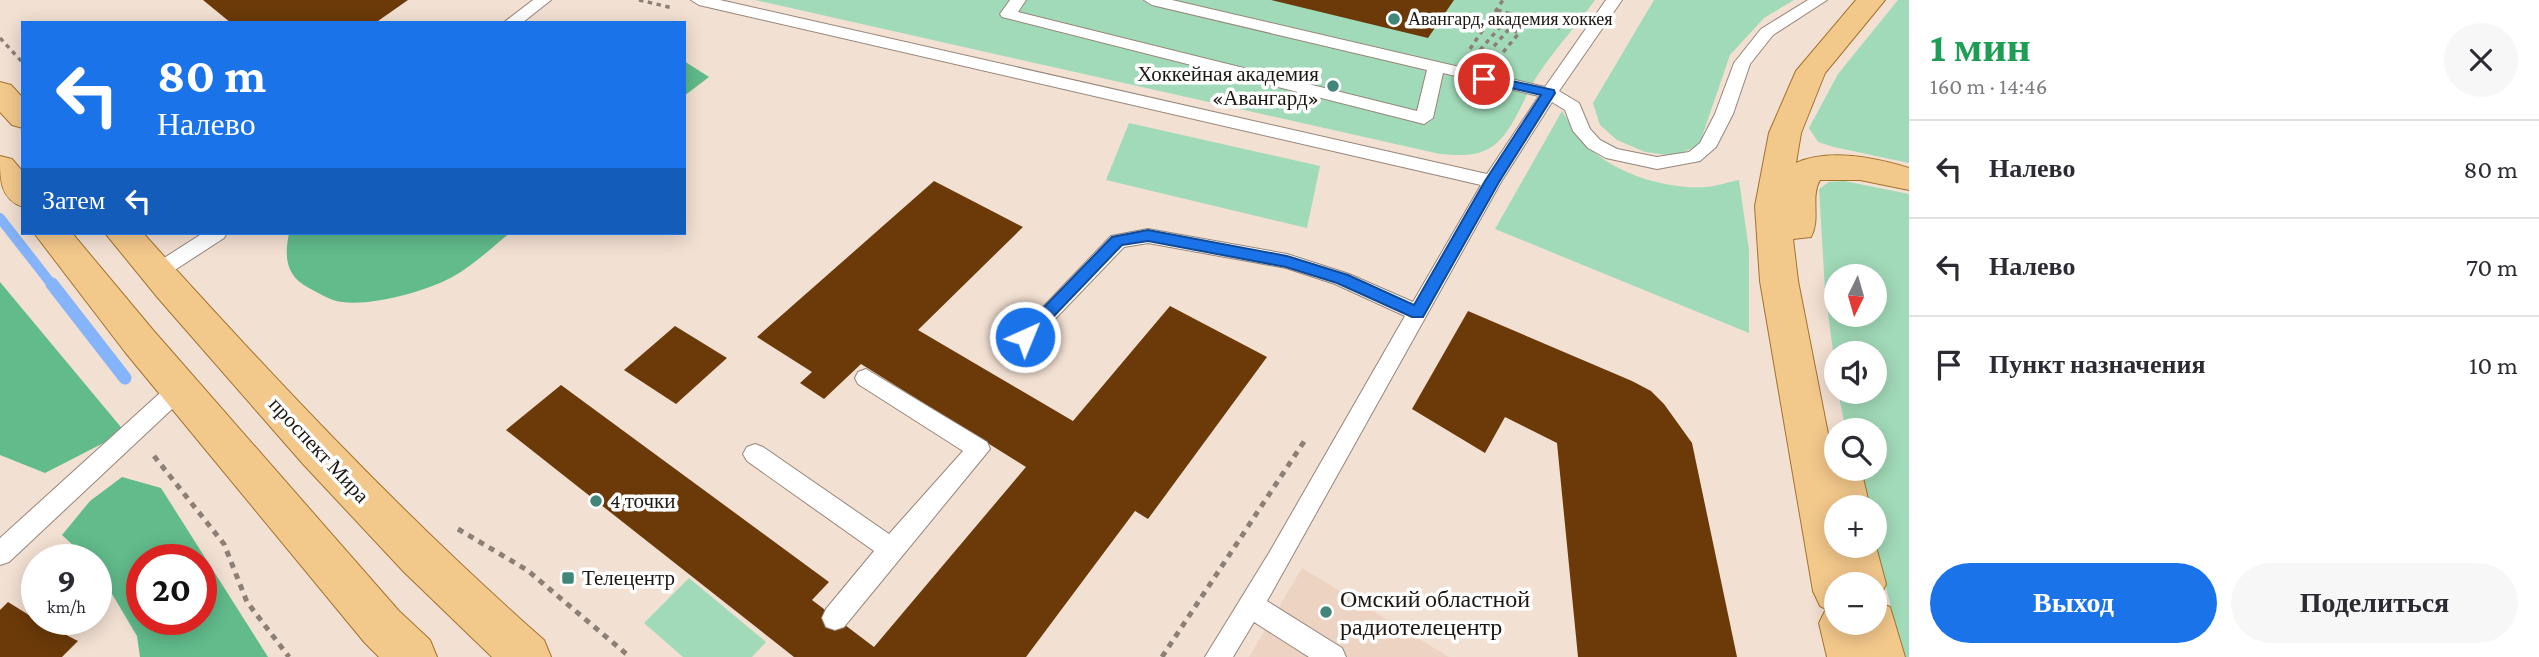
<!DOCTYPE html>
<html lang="ru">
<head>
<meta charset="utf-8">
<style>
	body { margin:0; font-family:"Crimson Pro",serif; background:#f7f7f7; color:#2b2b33; height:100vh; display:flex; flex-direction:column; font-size:26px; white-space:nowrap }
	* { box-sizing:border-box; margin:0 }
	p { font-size:23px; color:#7c7c81 }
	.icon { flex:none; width:38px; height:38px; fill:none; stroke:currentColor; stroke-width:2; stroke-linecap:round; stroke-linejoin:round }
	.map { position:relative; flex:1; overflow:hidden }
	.sheet { display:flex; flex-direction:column; background:#fff; width:630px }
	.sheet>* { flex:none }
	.banner { position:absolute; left:21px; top:21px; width:665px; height:214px; border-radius:0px; box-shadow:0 4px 18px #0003; background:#1a73e8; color:#fff; overflow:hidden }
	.needle { width:46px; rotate:185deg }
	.fabs { position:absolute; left:1824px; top:264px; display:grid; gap:14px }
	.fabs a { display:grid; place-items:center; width:63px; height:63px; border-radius:50%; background:#fff; box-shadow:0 4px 18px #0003; font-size:35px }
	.speed { position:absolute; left:21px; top:544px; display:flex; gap:14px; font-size:35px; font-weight:700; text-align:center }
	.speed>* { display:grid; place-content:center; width:91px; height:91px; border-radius:50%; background:#fff; box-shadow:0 4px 18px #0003; line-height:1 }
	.speed small { font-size:18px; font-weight:400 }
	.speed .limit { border:10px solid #d22; background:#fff; color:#111 }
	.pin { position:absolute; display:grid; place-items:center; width:60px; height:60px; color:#fff; margin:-30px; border:4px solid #fff; border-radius:50%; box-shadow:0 2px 7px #0007 }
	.me { position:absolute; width:77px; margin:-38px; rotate:44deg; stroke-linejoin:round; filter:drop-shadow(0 0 5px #0008) }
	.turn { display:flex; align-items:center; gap:24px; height:147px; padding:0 21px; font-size:32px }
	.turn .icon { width:91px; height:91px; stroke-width:2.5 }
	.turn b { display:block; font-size:49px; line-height:60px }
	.then { display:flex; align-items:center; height:66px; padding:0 21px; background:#0003; gap:14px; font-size:26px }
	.round { display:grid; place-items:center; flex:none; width:74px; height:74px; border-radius:37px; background:#f7f7f7 }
	.headline { display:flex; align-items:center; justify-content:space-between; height:119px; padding:0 21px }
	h1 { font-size:42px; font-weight:700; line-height:52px; color:#1e9e55 }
	.action { display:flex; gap:14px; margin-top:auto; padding:14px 21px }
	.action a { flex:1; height:80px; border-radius:42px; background:#1a73e8; color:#fff; font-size:28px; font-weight:700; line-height:80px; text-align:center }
	.action a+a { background:#f7f7f7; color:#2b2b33 }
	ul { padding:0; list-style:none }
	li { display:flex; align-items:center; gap:21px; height:98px; padding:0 21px; border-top:2px solid #e1e1e2 }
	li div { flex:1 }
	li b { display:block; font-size:26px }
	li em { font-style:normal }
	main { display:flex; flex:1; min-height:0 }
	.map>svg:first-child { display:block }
</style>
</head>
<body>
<main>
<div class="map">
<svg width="1909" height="657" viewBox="0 0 1909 657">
	<rect width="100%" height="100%" fill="#f2e0d2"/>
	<path fill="#edd4c2" d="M1302 568 1449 657H1249Z"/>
	<path fill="#a1dab8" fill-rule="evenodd" d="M755 0H1595C1577 25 1556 48 1539 73 1524 95 1512 137 1488 149 1474 157 1456 155 1440 154Z
		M1654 0H1794L1764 18 1730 55 1699 145 1675 156 1645 152 1617 140 1600 125 1593 103Z
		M1898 0H1909V163L1834 147 1818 142 1809 128 1838 74Z
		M1562 111C1569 121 1575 134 1583 142 1612 173 1665 190 1707 187 1717 186 1729 182 1739 180L1749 250V333L1495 229Z
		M1129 123 1320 166 1307 228 1106 180Z
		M1844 181 1909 194V657H1904L1874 541V508L1866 507 1856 469H1874V430H1846L1838 392H1874V354H1836V374L1825 290 1819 189 1829 182ZM1836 276H1874V315H1836Z
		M689 578 766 642 752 657H683L644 623Z"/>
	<path fill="#61bb8b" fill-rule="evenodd" d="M684 61 709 77 684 96Z
		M289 233H510C492 247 474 265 454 276 429 291 361 310 333 300 325 297 317 292 309 288 286 276 284 258 289 233Z
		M0 282 125 432 45 473 0 455Z
		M122 477 161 488 268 657H140L137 636 96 567V560H89L62 535 90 501ZM142 560H201V620H142Z"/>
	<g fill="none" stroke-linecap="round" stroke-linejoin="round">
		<path stroke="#85b4fa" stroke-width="10" d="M0 218 53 286"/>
		<path stroke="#85b4fa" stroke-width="13" d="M52 284 125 378"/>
	</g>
	<path fill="#6c3a09" d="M203 0H408L378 21 366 23H231Z
		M1271 0H1454L1428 38Z
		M934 181 1023 227 918 330 1073 421 1170 306 1267 357 1148 519 1135 511 1026 657H794L506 430 561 385 829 582 812 600 874 647 1026 467 861 364 824 399 800 383 812 372 757 337Z
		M1468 311 1632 381 1651 391 1664 404 1692 443 1737 657H1578L1557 443 1505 417 1485 453 1412 409Z
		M675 326 727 358 676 404 624 370Z
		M8 602 37 620 78 641 62 657H0V610Z"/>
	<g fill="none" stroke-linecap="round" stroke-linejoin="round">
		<g stroke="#968579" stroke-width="2">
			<path id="lane" d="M533 0H551L522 23H503Z
				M691 0H720L1487 174 1539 96 1443 73 1433 118 1424 124 1002 17 1000 14 1010 0H1026L1018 12 1417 111 1427 70 1152 5 1144 0H1172L1545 87 1606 0H1622L1559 91 1579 103 1590 129 1600 140 1617 149 1657 157 1689 152 1700 143 1715 114 1734 63 1761 29 1808 0H1827L1773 35 1750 64 1733 114 1716 147 1700 161 1657 169 1606 158 1588 148 1573 131 1565 110 1552 102 1501 182 1267 601 1342 648 1346 657H1309L1254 622 1233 657H1205L1269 553 1405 316 1335 284 1286 268 1148 243 1124 247 1032 343 1025 345 1018 343 1014 337 1111 236 1148 229 1287 254 1349 274 1413 302 1481 185 699 5Z
				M203 233H227L224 238 164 277 157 279 150 277 147 272 150 267Z
				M866 369 987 442 990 449 844 627 835 630 826 627 822 618 826 609 874 551 747 461 743 454 747 447 755 444 763 447 889 534 963 451 858 384 855 378 858 372Z
				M179 380 187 383 190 389 187 395 9 562 0 565V538L171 383Z"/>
		</g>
		<g stroke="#a3732e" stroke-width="2">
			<path id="primary" d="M1856 0H1885L1825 73 1801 133 1796 163C1829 148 1876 158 1909 168V190L1860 180H1820C1810 197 1821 219 1811 237L1793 239 1798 281 1832 454 1836 452V469H1861L1870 508H1836V546H1874V539L1886 584 1879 599 1874 601V584H1836V623H1874V601L1890 607 1905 657H1827L1819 623 1826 609 1820 606 1813 591 1760 281 1755 206 1769 133 1796 71Z
				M0 82 11 85 23 98V128L12 125 0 112Z
				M0 156 12 159 23 172V207C0 199 0 180 0 156Z
				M34 233H72L153 330 399 611 430 640 437 657H379L365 643 125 352Z
				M105 233H143C271 375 401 514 544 640L551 657H492L404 572 303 464 158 298Z"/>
		</g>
		<path stroke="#8c7f76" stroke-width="3.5" stroke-dasharray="4.5 4.5" stroke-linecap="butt" d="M639 0 673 8
			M1497 10 1560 28
			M0 38 23 63
			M1470 49 1503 0
			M1480 50 1507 19 1494 15
			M1488 53 1509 29 1519 33 1500 56"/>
		<path stroke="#8c7f76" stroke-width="5" stroke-dasharray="6 6" stroke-linecap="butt" d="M154 456 224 544 247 602 289 657
			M458 529 527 570 630 657
			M1162 657 1307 437"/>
		<use href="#lane" fill="#fff" fill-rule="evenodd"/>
		<use href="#primary" fill="#f3c88b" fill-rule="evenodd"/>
	</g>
	<path fill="#1a73e8" stroke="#114b97" stroke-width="2" d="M1484 75 1554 90 1555 93 1499 182 1423 317H1412L1337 283 1286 267 1148 241 1122 245 1030 341H1019L1017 337 1019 333 1112 237 1148 230 1287 256 1348 275 1414 305 1485 181 1541 95 1480 81 1478 79Z"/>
	<g fill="#428679" stroke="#fff" stroke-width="2.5">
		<circle cx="1394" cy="19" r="7"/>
		<circle cx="1333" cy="86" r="7"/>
		<circle cx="596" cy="501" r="7"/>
		<rect x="561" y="571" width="14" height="14" rx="3.5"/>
		<circle cx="1326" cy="612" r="7"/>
	</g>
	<g text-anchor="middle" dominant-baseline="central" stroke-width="7" stroke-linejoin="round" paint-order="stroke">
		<g font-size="18" fill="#1d1712" stroke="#fff" text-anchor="start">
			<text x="1408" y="19">Авангард, академия хоккея</text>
		</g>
		<g font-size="21" fill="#1d1712" stroke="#fff" text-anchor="start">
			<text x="1319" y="74" text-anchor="end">Хоккейная академия<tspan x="1319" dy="24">«Авангард»</tspan></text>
			<text x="610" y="501">4 точки</text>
			<text x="582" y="578">Телецентр</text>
		</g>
		<g font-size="21" fill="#1d1712" stroke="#fff">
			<text transform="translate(319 450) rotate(47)">проспект Мира</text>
		</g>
		<g font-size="24" fill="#1d1712" stroke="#fff" text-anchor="start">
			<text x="1340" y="598">Омский областной<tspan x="1340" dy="28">радиотелецентр</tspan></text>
		</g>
	</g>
</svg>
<div class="fabs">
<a><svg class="needle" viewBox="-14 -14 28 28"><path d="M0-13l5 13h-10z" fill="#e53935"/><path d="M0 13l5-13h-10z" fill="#7c7c81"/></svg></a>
<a><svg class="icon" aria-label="sound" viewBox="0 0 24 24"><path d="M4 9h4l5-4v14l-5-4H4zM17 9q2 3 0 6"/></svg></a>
<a><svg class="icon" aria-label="search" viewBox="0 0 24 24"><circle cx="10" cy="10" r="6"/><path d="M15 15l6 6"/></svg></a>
<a>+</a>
<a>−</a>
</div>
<div class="speed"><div>9<small>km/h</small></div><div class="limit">20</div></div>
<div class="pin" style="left:1484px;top:79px;background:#d93025"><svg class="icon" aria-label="arrive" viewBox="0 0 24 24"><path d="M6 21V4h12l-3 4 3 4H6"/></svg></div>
<svg class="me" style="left:1025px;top:337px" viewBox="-20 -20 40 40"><circle r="17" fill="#1a73e8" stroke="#fff" stroke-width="3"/><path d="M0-11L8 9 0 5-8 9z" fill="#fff"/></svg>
<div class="banner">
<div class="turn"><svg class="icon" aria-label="left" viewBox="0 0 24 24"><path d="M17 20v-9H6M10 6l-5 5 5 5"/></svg><div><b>80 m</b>Налево</div></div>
<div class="then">Затем<svg class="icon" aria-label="left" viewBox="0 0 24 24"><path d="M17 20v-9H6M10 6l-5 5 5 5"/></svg></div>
</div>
</div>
<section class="sheet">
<div class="headline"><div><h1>1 мин</h1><p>160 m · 14:46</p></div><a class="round"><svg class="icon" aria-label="close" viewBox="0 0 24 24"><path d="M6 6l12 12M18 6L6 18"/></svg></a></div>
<ul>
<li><svg class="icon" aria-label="left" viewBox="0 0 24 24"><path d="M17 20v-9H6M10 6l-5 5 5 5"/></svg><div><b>Налево</b></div><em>80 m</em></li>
<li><svg class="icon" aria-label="left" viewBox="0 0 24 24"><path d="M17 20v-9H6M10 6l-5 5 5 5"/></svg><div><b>Налево</b></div><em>70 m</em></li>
<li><svg class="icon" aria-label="arrive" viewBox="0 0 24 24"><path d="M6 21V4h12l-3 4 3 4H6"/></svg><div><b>Пункт назначения</b></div><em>10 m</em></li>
</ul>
<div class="action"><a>Выход</a><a>Поделиться</a></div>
</section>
</main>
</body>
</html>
